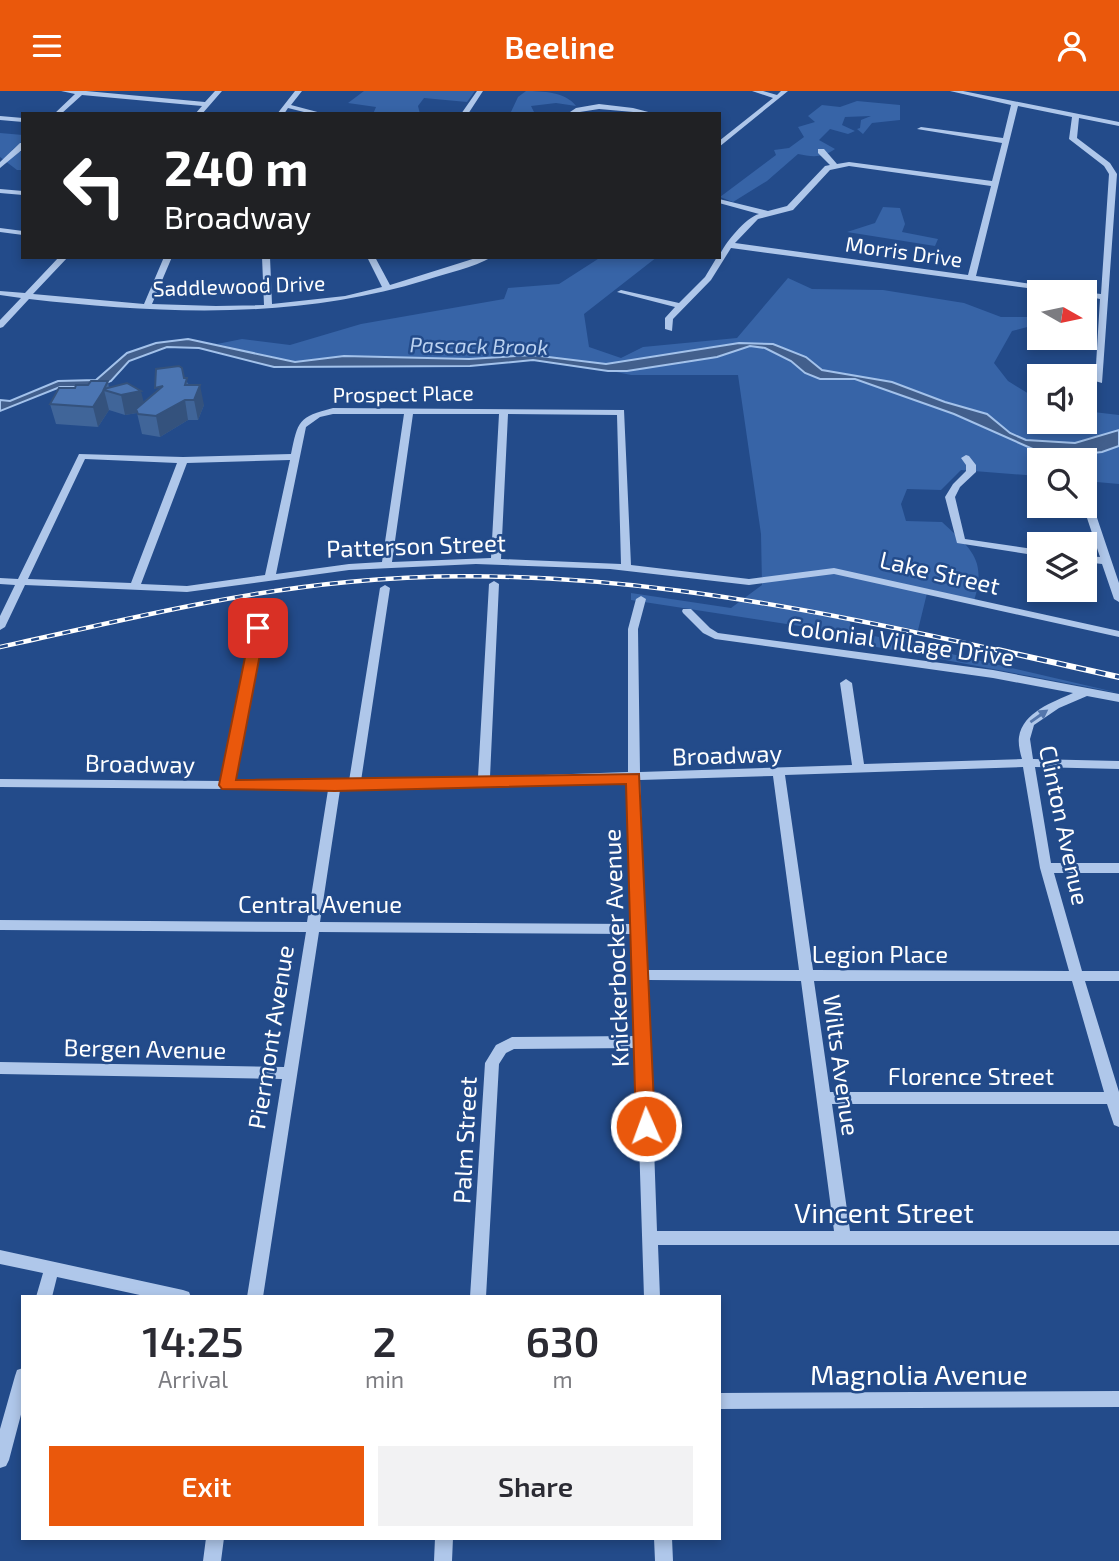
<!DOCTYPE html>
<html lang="en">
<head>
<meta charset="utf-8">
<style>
	body { margin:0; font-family:"Exo 2",sans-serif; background:#f2f2f3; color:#2b2b33; height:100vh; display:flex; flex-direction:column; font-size:26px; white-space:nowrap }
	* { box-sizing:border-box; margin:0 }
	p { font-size:23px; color:#7c7c81 }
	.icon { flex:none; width:38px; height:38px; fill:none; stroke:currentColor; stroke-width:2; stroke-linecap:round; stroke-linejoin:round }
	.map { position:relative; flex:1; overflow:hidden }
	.side { position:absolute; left:21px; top:1204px; width:700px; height:245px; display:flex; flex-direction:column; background:#fff; border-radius:0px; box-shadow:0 4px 10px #0003 }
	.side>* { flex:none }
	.top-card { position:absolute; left:21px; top:21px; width:700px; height:147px; border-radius:0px; box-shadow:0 4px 10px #0003; background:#202124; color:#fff; overflow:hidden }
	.needle { width:46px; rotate:99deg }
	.tools { position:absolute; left:1027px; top:189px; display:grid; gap:14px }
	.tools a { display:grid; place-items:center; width:70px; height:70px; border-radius:0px; background:#fff; box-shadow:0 4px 10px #0003; font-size:35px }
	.pin { position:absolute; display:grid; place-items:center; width:60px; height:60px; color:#fff; margin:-30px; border-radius:14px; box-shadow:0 4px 10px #0006 }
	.me { position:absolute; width:77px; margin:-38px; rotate:358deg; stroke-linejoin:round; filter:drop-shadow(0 0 5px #0008) }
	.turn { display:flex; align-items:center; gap:24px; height:147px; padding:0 28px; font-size:32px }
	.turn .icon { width:91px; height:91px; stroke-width:2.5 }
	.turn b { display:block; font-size:49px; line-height:60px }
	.eta { display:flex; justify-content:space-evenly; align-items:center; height:119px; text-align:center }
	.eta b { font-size:42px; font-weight:600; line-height:49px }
	.primary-button { display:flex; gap:14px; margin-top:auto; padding:14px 28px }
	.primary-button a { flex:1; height:80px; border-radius:0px; background:#ea580c; color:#fff; font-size:28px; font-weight:600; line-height:80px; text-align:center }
	.primary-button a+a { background:#f2f2f3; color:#2b2b33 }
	header { display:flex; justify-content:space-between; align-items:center; height:91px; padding:0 28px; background:#ea580c; color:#fff; font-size:32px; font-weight:600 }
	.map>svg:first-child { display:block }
</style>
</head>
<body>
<header><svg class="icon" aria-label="menu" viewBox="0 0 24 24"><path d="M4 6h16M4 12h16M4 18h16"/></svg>Beeline<svg class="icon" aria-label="person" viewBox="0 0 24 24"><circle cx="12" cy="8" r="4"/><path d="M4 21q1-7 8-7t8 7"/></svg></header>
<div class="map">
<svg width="1119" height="1470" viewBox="0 0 1119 1470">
	<rect width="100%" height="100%" fill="#234b8a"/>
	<path fill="#3764a7" d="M364 0H475L467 11 424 7 418 15 420 23H373L376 16 348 12Z
		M526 0C542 0 566 1 576 15L556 12 531 15 534 21 510 23 518 6Z
		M857 10 900 14V29L872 32 863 43 857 38 860 37 861 29 871 25 845 26 842 34 855 40 848 43 830 38 819 49 835 58C823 67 812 66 798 63L767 90 733 111 720 106 776 64 774 59 789 57 804 46 798 36 815 31 808 25 822 14 840 16Z
		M0 42 23 44V50L12 59 23 61V79H17L0 66Z
		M883 116 900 117 905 133 902 141 938 148 935 155 847 141 875 132Z
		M601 166H657L584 223 589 256 621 267 643 256 737 247 788 187 812 198 883 199 964 212 1001 226H1030L1035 234 1012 240 994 272 1008 290 1039 309 1040 331H1085V320L1119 324V393L1085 390V369H1040L1039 385 961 379 941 399 907 398 901 413 906 430 942 431C971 458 987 468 974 510L928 498 918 539 848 527 853 540 1119 602 850 551 852 543 631 509V502L731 517 762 494 761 443 738 284H631L532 264 469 268 344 265 295 271 217 253 242 248 290 254 361 233 504 208 508 197 559 193Z"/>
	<path fill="#425f8c" stroke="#a3c2eb" stroke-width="2" d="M188 248 295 271 344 265 469 268 532 264 606 273 739 252 773 253 806 266 822 279 892 291 945 311 987 323 1010 342 1026 349 1075 352 1119 339V355L1102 361 1075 364 1035 359 954 323 855 288H820L805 282 791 270 765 257 750 255 717 266 627 280H608L533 269 470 275 274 276 199 257 167 256 129 270 111 290 96 296H60L0 320V309L10 310 58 290 96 289 127 262 156 252Z"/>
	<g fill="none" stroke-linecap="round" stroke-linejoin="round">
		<path fill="#afc7ea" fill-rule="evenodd" d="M61 0H86L205 11 215 0H222L202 23H195L202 15 82 4 61 23H54L75 3Z
			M295 0H302L291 14 325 23H312L288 17 284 23H277Z
			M477 0H483L468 23H461Z
			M752 0H763L777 4 781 0H788L719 56V50L773 7Z
			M950 0H963L1119 31V35L1079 27 1077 47 1110 72 1117 83 1102 292 1095 290 1100 208 1085 205V201H1082L1101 203 1109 83 1104 75 1069 48 1072 26 1018 15 976 185 1073 199 1077 201H1057L731 157 711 189 673 228 672 240 665 238V227L675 216 617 201 621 199 679 212 705 186 717 166H719C723 154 746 126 759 123L719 112V108L768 120 787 115 825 75 830 74 818 62V58H824L837 73 849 71 992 90 1002 52 917 38 921 36 1003 47 1011 14ZM849 75 991 95 968 184 735 152 758 128 793 119 830 79Z
			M599 13 633 17 656 23 599 18 567 23 576 17Z
			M0 25 23 27V31L0 29Z
			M20 52H23V58L0 77V71Z
			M0 98 23 100V104L0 102Z
			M0 137 23 140V144L0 141Z
			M59 166H68L33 203 144 213 164 166H172L152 213 216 215 264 214 262 166H270L272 213 345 205 382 196 367 166H375L390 194 479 166H492C473 177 447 182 426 189 296 229 163 223 29 208L3 236 0 237V229L21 207 0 204V200L25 202Z
			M333 317 624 319 631 474 749 488 834 477 1119 540V546L834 483 749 494 610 478 476 473 349 479 187 501 25 494 5 536 0 539V525L15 494 0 493V487L18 488 79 363 183 366 291 363C298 330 298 326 333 317ZM333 323H404L382 471 349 473 276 483 306 336 320 326ZM413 323H499L491 467 392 471ZM508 323 617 324 621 473 501 468ZM85 368 177 372 131 492 28 488ZM290 369 265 484 187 495 141 493 187 372Z
			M966 364 969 365 976 374V381L960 396 955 406 965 448 1040 459V465L957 452 945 406 953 393 966 380V374L961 367Z
			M1085 403 1090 406 1119 492V511L1114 508 1102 473 1085 471V465L1100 466 1083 415H1085Z
			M494 490 499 493 490 686 628 681V538L636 508 641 505 646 508 638 538 640 681 852 674 840 592 846 588 852 592 864 673 1022 668C1020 661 1018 653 1019 646 1023 621 1053 611 1073 602L993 587 715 548 703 542 683 522 682 520 683 518H691L710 537 718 542 993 579 1119 603V611L1087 605 1059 617 1034 634 1030 648 1033 668 1119 670V678L1035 676 1051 772H1119V782H1054L1082 880H1119V890H1085L1119 1001V1036L1114 1034 1107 1013H832L850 1140H1119V1154H658L660 1206H644L636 957 514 958 506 962 499 973 486 1206H470L485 972 496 954 512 946 636 945 633 843 319 841 263 1206H247L282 988 0 983V971L284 976 306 841 0 839V829L307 831 328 699 0 696V688L222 690 259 511 264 508 269 511 234 690H349L380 497 385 494 390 497 361 690 478 686 489 493ZM1023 676 1040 777 1069 880 813 879 785 684ZM773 685 799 879H647L640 689ZM628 689 633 833 320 831 340 699ZM648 889 801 890 834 1140H657ZM814 890H1072L1104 1001H830Z
			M0 1159 183 1199 189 1201 191 1206H149L57 1186 52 1206H36L43 1182 0 1173Z
			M23 1277V1316L9 1369 6 1375 0 1377V1338L15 1285 17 1279Z
			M1119 1300V1316L719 1318V1302Z
			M206 1447H224L221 1470H203Z
			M435 1447H453L452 1470H434Z
			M654 1447H672L673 1470H655Z"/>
		<g stroke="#fff" stroke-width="4.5">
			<path id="rail-far1" d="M0 556C115 531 230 502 348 491 570 469 790 513 1006 561"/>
		</g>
		<g stroke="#fff" stroke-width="6">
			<path id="rail" d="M998 559 1119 586"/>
		</g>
		<use href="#rail-far1" stroke="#234b8a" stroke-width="2.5" stroke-dasharray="8" stroke-linecap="butt"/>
		<use href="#rail" stroke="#234b8a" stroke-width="3.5" stroke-dasharray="10" stroke-linecap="butt"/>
	</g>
	<path fill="#406599" d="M184 287 204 314 198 329H188L160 346 142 343 137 322 125 324 109 319 98 336 56 333 50 313 75 297 108 290 109 297 144 311Z"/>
	<path fill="#34527d" d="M200 294 204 314 198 329 194 309Z
		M104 299 109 319 98 336 93 316Z
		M141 300 146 320 136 318 137 322 125 324 121 304Z
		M185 309 188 329 160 346 156 325Z"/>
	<path fill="#4b75b2" stroke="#34527d" stroke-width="2" d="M179 275 182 277 184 287H187L185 294H200L194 309H185L156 325 138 323 136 318 163 295 155 297 156 278Z
		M91 290H108L104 298 127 292 141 300 121 304 104 299 93 316 50 313 59 297H75L76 294H88Z"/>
	<defs><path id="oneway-solid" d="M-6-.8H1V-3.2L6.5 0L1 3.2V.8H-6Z" transform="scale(1.75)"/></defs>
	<use fill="#5476ac" href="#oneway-solid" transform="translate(1039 625) rotate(-35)"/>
	<path fill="#ea580c" stroke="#983908" stroke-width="2" d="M258 533 265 537 236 689 639 683 655 1035 653 1041 646 1043 639 1041 636 1035 626 693 335 700 222 698 219 694 251 537Z"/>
	<g text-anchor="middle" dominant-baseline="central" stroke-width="5" stroke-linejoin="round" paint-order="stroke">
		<g font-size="21" fill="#fff" stroke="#234b8a">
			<text transform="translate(904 160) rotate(8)">Morris Drive</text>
			<text transform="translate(239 194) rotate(-2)">Saddlewood Drive</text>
			<text transform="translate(403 302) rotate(-1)">Prospect Place</text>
		</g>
		<g font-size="21" font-style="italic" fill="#bbd2f1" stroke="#234b8a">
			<text transform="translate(479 254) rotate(1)">Pascack Brook</text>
		</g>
		<g font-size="24" fill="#fff" stroke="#234b8a">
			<text transform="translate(416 454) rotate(-2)">Patterson Street</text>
			<text transform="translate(940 481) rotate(13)">Lake Street</text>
			<text transform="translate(901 550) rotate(8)">Colonial Village Drive</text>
			<text transform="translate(727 663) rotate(-2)">Broadway</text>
			<text transform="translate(140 672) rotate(1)">Broadway</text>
			<text transform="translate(1065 734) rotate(78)">Clinton Avenue</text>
			<text x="320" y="812">Central Avenue</text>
			<text transform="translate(615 857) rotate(-92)">Knickerbocker Avenue</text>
			<text x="880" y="862">Legion Place</text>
			<text transform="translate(270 946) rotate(-81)">Piermont Avenue</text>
			<text transform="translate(145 957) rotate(1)">Bergen Avenue</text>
			<text transform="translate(842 974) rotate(82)">Wilts Avenue</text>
			<text x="971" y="984">Florence Street</text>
			<text transform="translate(464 1049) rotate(-87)">Palm Street</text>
		</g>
		<g font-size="28" fill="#fff" stroke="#234b8a">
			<text x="884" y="1121">Vincent Street</text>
			<text x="919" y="1283">Magnolia Avenue</text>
		</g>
	</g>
</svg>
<div class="tools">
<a><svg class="needle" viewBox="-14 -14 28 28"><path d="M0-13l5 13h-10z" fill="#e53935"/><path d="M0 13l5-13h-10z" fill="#7c7c81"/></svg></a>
<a><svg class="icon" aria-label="sound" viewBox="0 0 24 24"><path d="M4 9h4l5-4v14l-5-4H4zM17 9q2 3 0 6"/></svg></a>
<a><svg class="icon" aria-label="search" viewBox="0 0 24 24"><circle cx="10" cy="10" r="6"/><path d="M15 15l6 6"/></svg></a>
<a><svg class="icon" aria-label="layers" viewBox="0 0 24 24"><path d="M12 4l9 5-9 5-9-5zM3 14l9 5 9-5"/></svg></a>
</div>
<div class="pin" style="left:258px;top:537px;background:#d93025"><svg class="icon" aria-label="arrive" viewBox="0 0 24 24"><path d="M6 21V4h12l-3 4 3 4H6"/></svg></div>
<svg class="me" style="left:646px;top:1035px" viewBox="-20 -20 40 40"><circle r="17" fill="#ea580c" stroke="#fff" stroke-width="3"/><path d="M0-11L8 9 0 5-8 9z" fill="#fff"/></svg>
<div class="top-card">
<div class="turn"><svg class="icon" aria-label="left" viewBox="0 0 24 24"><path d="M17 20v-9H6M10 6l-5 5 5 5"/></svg><div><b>240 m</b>Broadway</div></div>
</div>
<section class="side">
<div class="eta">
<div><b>14:25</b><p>Arrival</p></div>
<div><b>2</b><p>min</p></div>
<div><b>630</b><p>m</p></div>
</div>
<div class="primary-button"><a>Exit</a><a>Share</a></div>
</section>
</div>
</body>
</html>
